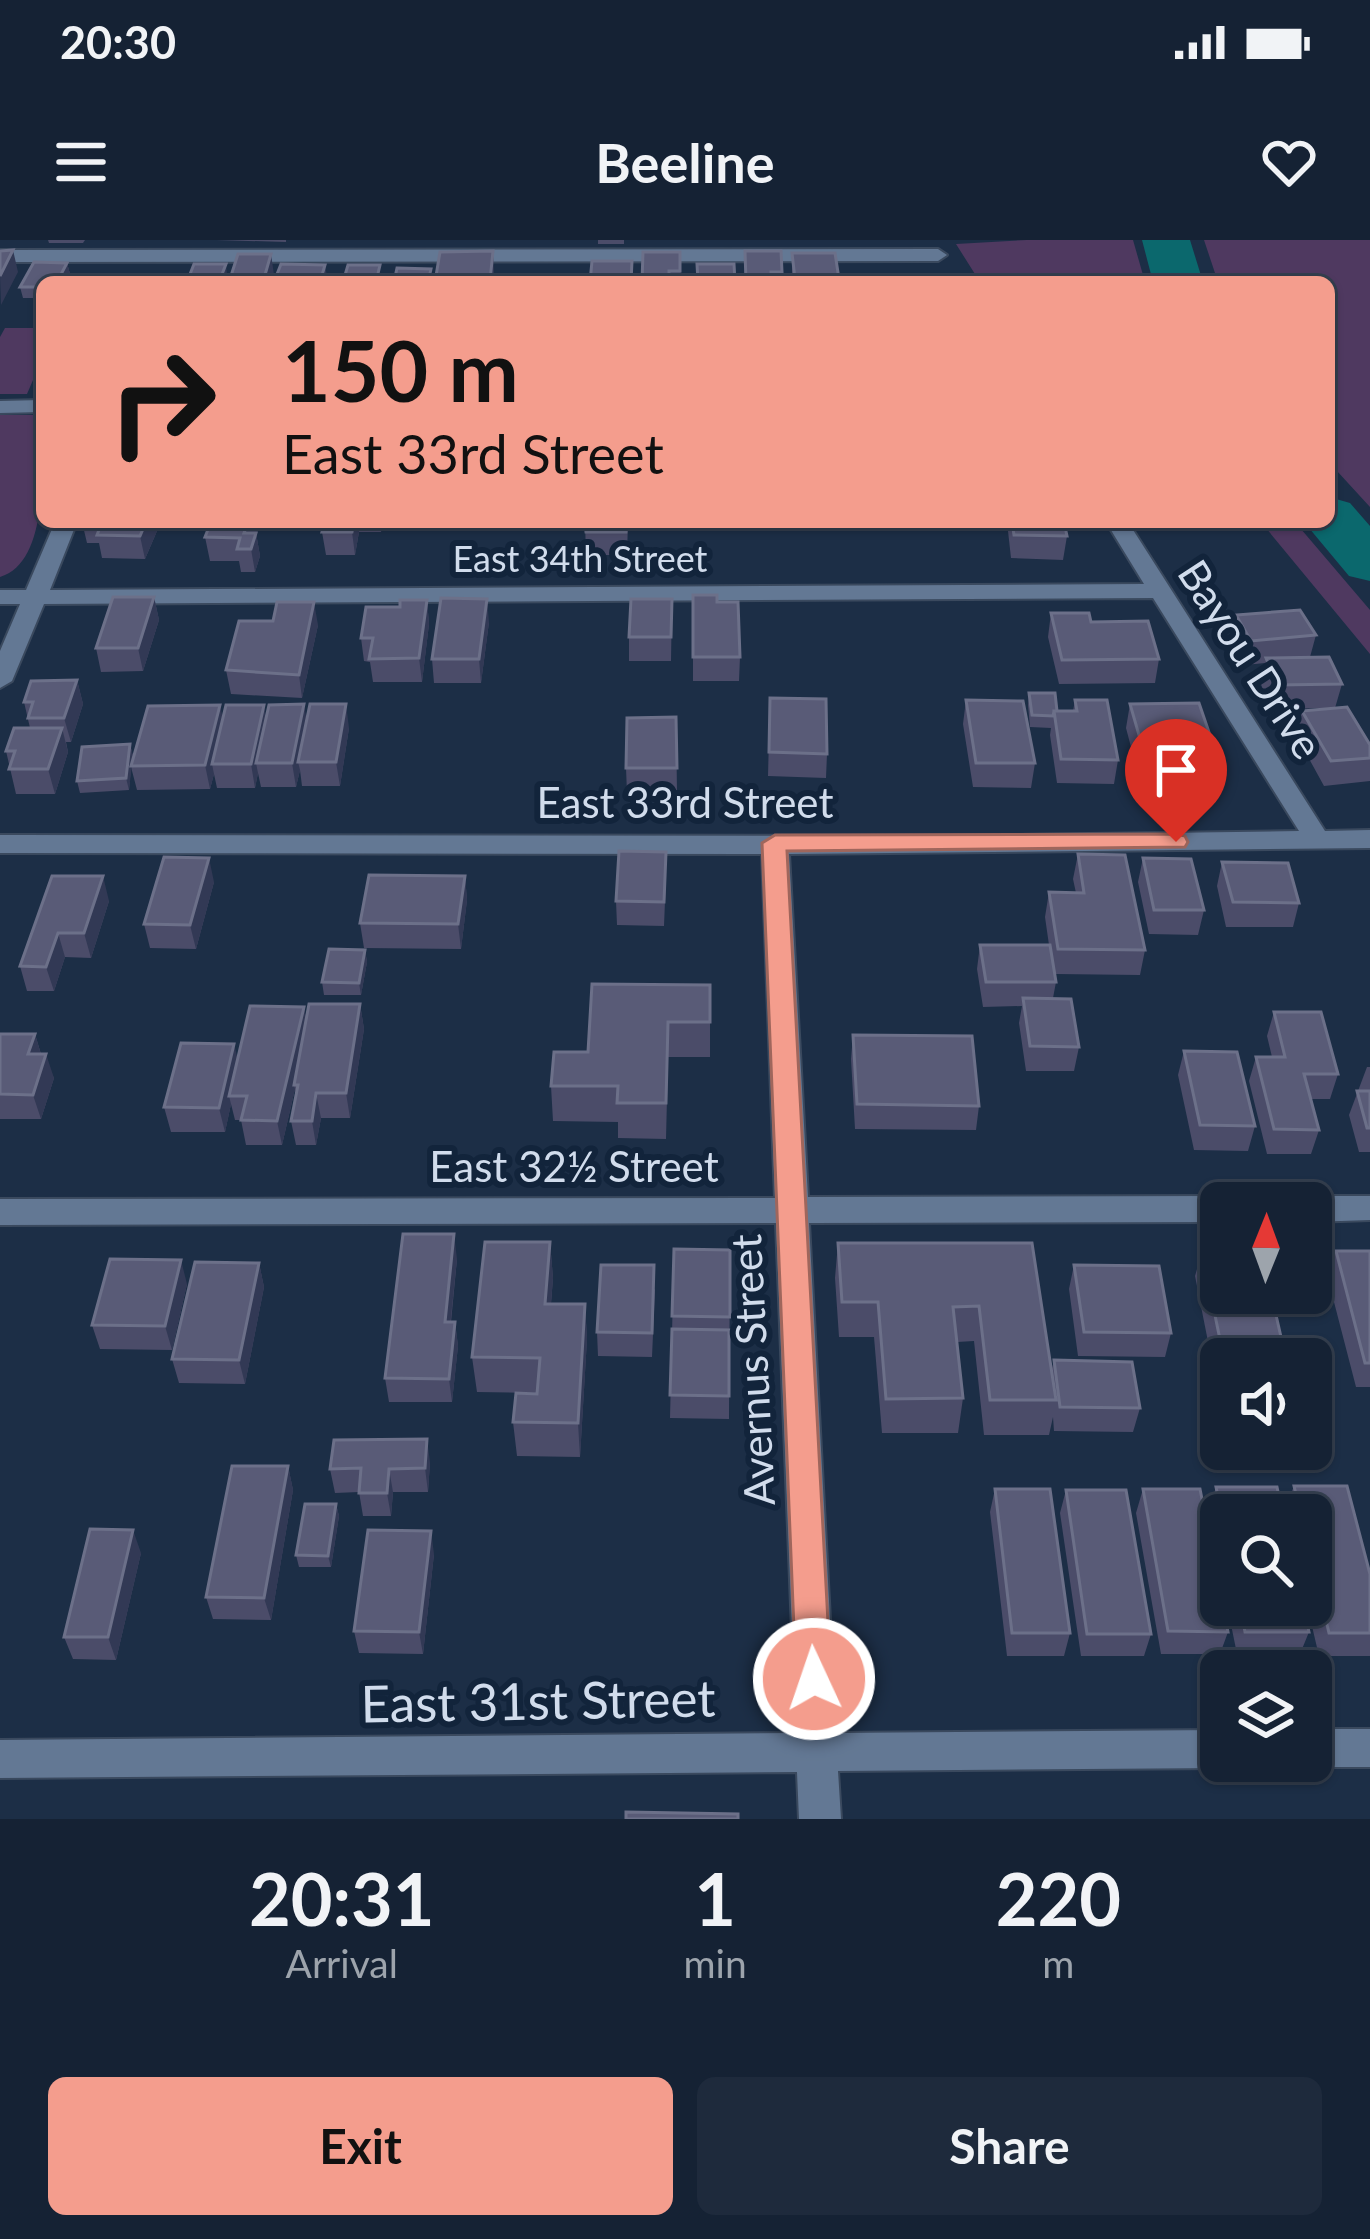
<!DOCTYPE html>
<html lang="en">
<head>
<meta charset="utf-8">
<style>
	body { margin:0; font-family:Lato,sans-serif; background:#1e2a3c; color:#f1f3f6; height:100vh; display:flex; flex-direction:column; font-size:45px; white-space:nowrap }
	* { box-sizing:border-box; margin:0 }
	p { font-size:39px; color:#9da4ac }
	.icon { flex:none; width:66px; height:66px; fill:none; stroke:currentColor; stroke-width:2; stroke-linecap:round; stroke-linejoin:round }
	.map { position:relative; height:1579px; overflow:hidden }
	.side { display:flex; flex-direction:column; background:#152234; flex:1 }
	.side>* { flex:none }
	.guide { position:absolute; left:36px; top:36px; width:1299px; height:252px; border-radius:18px; box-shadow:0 3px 9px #0004,0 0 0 3px #343f4f; background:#f49d8d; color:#111; overflow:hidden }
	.needle { width:78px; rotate:1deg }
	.buttons { position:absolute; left:1200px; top:942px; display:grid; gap:24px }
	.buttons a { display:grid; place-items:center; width:132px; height:132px; border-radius:18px; background:#152234; box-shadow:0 3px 9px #0004,0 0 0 3px #343f4f; font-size:60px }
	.pin { position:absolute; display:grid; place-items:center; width:102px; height:102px; color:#fff; margin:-123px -51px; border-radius:50% 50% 50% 0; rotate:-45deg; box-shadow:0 0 12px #0007 }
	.pin .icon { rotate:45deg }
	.me { position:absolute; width:132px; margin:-66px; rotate:357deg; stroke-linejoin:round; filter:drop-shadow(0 0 9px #0008) }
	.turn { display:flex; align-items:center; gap:42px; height:252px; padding:0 48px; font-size:54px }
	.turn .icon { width:156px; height:156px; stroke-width:2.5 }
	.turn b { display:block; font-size:84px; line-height:102px }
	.eta { display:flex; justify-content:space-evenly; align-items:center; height:204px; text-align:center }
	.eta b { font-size:72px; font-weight:700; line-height:84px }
	.cta { display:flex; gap:24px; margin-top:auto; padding:24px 48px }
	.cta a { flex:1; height:138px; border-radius:18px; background:#f49d8d; color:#111; font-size:48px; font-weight:700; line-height:138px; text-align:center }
	.cta a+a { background:#1e2a3c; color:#f1f3f6 }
	.status { display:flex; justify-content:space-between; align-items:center; height:84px; padding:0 60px; background:#152234; direction:ltr }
	.status svg { height:33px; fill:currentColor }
	header { display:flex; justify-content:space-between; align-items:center; height:156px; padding:0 48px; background:#152234; font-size:54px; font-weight:700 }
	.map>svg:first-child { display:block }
</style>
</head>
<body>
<div class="status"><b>20:30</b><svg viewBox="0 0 49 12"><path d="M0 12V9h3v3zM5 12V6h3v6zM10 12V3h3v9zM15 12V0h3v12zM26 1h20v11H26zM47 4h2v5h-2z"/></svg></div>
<header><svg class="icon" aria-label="menu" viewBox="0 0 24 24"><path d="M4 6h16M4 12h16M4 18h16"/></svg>Beeline<svg class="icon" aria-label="heart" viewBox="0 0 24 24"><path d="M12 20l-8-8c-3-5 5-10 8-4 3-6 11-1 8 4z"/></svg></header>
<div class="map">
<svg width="1370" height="1579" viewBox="0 0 1370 1579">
	<rect width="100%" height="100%" fill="#1c2e46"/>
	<path fill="#4f3960" d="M1027 0H1133L1145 42H980L956 4Z
		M1204 0H1370V267L1337 231 1329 204V42H1218Z
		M5 88H42V119L27 154H0V97Z
		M0 175H42C42 217 51 322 0 337Z
		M1261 282H1295L1370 370V414Z"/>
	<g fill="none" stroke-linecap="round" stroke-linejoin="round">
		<path fill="#0b686d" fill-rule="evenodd" d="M1142 0H1190L1203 42H1153Z
			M1329 257 1350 263 1370 286V341L1349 336 1304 282H1329Z"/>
		<g stroke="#3a495e" stroke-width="4">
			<path id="minor" d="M0 10 938 9 947 15 938 21 0 22Z
				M42 160V172L0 173V161Z
				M55 282H77L50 350 1144 344 1106 282H1128L1325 591 1370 590V608L789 614 808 957 1221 956 1234 963H1221V982L809 983 836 1493 1221 1490V1521L1235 1523 1221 1528 838 1531 841 1579H799L797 1532 0 1538V1500L796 1493 776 983 0 985V959L775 958 762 614 0 613V595L941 596 1299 591 1153 358 44 364 12 441 0 448V411L20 364H0V350H26Z
				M1311 956H1370V980L1311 982V963H1298Z
				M1311 1489H1370V1527H1311L1297 1522 1311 1521Z"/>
		</g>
		<use href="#minor" fill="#637894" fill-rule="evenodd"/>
	</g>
	<path fill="#4b4c69" d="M48 0H85L83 3H49Z
		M216 0H286V2Z
		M598 0H624V4H598Z
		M745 11H781L782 42H745Z
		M680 12 681 42H642Z
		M792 13H835L839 42H792Z
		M67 23 70 34 65 42H42V58H23L20 47Z
		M42 118V144H38L36 133Z
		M82 282H159L160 284 145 319 102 318 99 303H87Z
		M211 282H258L256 293 260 316 255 332H241L239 321H210L205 297Z
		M325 282H383L381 292H359L355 315H326L322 292Z
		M585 282H628L627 315H586Z
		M1007 282H1064L1067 296 1063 320 1011 318Z
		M693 355 740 417 739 441H693Z
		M154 357 159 380 143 431 101 432 96 408Z
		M672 359 671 421H629V397Z
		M427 360 429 384 422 442H373L370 422 364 421 361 398 400 367Z
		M1051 373 1091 382 1159 419 1155 443 1059 444 1048 397Z
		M1236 375 1316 395 1310 417 1342 444 1335 468 1271 469 1260 442 1265 423 1245 425 1231 399Z
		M489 382 481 443H434L432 419Z
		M318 385 302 458 231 454 226 430Z
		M77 440 83 464 71 502H66L68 512 55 554H16L6 511 30 488 24 462Z
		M1029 453 1057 471H1073L1075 460 1118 520 1114 544 1057 543 1050 495 1051 488 1030 487 1028 465Z
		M770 458 827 514 826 538 768 536Z
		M966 460 1035 523 1031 548 973 547 963 484Z
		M1130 464 1212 501 1207 525 1136 526 1126 488Z
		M1302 471 1370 505V541L1324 546 1296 495Z
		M676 477 677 552 627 553 626 528Z
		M223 479 307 481 349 488 340 546H302L300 530 296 547H261L258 533 255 548H217L214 534 210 549 137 550 131 527 129 550 80 553 77 541 130 504 133 516Z
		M1078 614 1145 710 1140 735 1055 734 1056 742 1053 758 1079 807 1074 831H1026L1019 783 1022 766 983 767 977 729 980 705H1049L1045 677 1049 652 1076 653 1073 639Z
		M1143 618 1204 670 1198 695 1149 694 1138 642Z
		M1222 622 1299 663 1293 687H1226L1217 646Z
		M52 636 109 661 91 718 65 717 54 751H27L20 726Z
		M465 636 467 660 461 709 364 708 360 683Z
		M666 636 664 686 617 685 616 661Z
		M214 642 196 709 150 708 144 684Z
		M365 710 367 722 361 755H324L322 742Z
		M710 745V817H668L666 899 618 898V882L553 881 551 846 588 812Z
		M360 764 364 789 350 878H321L316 905H296L291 881 296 855 295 849 282 905H246L241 880H235L231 864 225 892H171L164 867 238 820 304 767 306 779Z
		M1274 772 1338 834 1330 859H1311L1319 890 1311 914H1267L1249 841 1256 817H1272L1267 796Z
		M0 794H35L41 814 54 838 41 879H0Z
		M853 795 979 866 976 890 855 889 851 819Z
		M1184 811 1255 886 1248 911 1194 910 1178 835Z
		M1367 827H1370V912H1359L1349 875Z
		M550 1002 553 1038 551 1064H585L587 1099 580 1217 517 1216 513 1182 537 1153 477 1152 472 1117Z
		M838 1003H1032L1052 1129 1054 1120 1140 1168 1133 1192 1054 1191 1053 1177 1049 1195H984L974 1101 957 1102 963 1158 958 1193H882L874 1097H839L835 1038Z
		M674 1009 730 1010 729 1179 670 1178Z
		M1336 1011H1370V1147H1356L1327 1035Z
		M1202 1012 1286 1119H1221V1147H1217L1195 1036Z
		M457 1019 451 1082H455L458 1106 452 1162H389L385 1138Z
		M259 1023 264 1047 245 1144 179 1143 172 1119Z
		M1074 1025 1171 1093 1165 1117 1078 1116 1069 1049Z
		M187 1044 172 1110 100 1109 92 1085Z
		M655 1049 652 1117 598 1116 597 1092Z
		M430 1222 428 1252H393L391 1276H363L359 1252 335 1253 330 1229Z
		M288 1226 293 1250 271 1380 213 1379 206 1357Z
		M1294 1246 1370 1334V1416H1319L1307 1365H1311V1275H1287L1285 1269Z
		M1216 1247 1283 1275H1221V1333L1209 1270Z
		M995 1249 1070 1393 1064 1416H1007L990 1272Z
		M1143 1249 1228 1392 1220 1414H1161L1136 1273Z
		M1066 1250 1151 1394 1144 1416H1081L1060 1273Z
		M336 1264 339 1276 331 1327H299L296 1315Z
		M141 1313 116 1420 73 1419 64 1397Z
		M434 1314 423 1414 359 1413 354 1391Z
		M1227 1365H1303L1309 1392 1300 1414H1237Z"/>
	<path fill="#323955" d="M13 10 18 32 1 65 0 36Z
		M493 11 494 33 493 42H490Z
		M271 14 274 35 272 42H263Z
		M67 23 70 34 65 42H57Z
		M226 24 227 35 225 42H219Z
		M325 25 328 42H320Z
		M146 282H159L160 284 145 319 140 296Z
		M248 282H258L259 285 251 309 244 293Z
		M354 282H358L359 292 355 315 352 292Z
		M256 293 260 316 255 332 251 309Z
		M154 357 159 380 143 431 138 408Z
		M487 359 489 382 481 443 479 419Z
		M427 360 429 384 422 442 419 418Z
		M314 362 318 385 302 458 299 435Z
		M77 440 83 464 71 502 64 478Z
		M304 464 308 488 298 522 300 530 296 547 292 523Z
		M346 464 349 488 340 546 336 522Z
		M220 465 225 489 212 524 214 534 210 549 205 525Z
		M264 465 268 489 256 523 258 533 255 548 251 524Z
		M62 488 68 512 55 554 48 529Z
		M130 504 133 516 129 550 126 538Z
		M209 618 214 642 196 709 190 685Z
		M103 636 109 661 91 718 84 693Z
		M465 636 467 660 461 709 458 684Z
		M58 693 65 717 54 751 46 727Z
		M365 710 367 722 361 755 359 743Z
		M360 764 364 789 350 878 346 853Z
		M304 767 308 791 294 845 295 849 282 905 277 881Z
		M35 794 42 818 28 814Z
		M234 804 240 828 229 856 231 864 225 892 219 868Z
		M46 814 54 838 41 879 33 855Z
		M316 853 321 878 316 905 312 881Z
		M454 994 457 1019 448 1106 445 1082Z
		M550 1002 553 1038 548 1099 545 1064Z
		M181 1020 187 1044 172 1110 165 1086Z
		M259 1023 264 1047 245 1144 239 1120Z
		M585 1064 587 1099 580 1217 578 1183Z
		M455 1082 458 1106 452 1162 449 1139Z
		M427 1199 430 1222 428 1252 425 1228Z
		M288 1226 293 1250 271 1380 264 1358Z
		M389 1229 393 1252 391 1276 387 1253Z
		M336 1264 339 1276 331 1327 328 1316Z
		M133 1290 141 1313 116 1420 108 1397Z
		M431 1291 434 1314 423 1414 419 1392Z"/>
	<path fill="#595b77" stroke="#6c7089" stroke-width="3" d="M13 10 0 36V11Z
		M493 11 490 41 435 42 440 12Z
		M745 11H781L782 32H771V42H746Z
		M643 12H680V31H669V42H642Z
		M792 13H835L839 39H795Z
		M238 14H271L263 42H229Z
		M592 21H632L631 42H590Z
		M34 22 67 23 57 42H42V47H20Z
		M194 24H226L219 42H187Z
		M281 24 325 25 320 42H274Z
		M697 24H734L735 42H698Z
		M348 25H380L376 42H343Z
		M397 28 431 29 428 42H394Z
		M42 118V133H36Z
		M102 282H146L140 296 97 295Z
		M211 282H248L244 293H256L251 309H237L240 298 205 297Z
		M325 282H354L352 292H322Z
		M585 282H627L626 292H586Z
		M1012 282H1064L1067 296 1014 295Z
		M693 355H717V362H738L740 417H693Z
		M113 357H154L138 408H96Z
		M441 358 487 359 479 419H432Z
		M631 359H672L671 397H629Z
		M400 360H427L419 418 369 419 373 398H361L366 367H400Z
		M277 362H314L299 435 226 430 239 381H273Z
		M1300 370 1316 395 1251 401 1236 375Z
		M1051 373H1089L1091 382 1148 381 1159 419 1062 420Z
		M1329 417 1342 444 1277 445 1266 418Z
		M77 440 64 478H28L33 462H24L31 441Z
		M1029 453H1055L1057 471H1054L1053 476 1032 475Z
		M770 458 826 459 827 514 769 512Z
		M966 460 1023 461 1035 523H976Z
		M1075 460H1107L1118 520 1061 519 1054 471H1077Z
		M1199 463 1212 501 1141 502 1130 464Z
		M304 464 292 523H256L269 465Z
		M310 464H346L336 522H298Z
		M220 465 205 525 131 526 148 466Z
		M226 465H264L251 524H212Z
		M1347 467 1370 505V518L1331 521 1302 471Z
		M676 477 677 528H626L627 478Z
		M14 488H62L48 529H9L15 511H6Z
		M130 504 126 538 77 541 82 507Z
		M619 611 666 612 664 662 616 661Z
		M1078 614 1125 615 1145 710 1058 709 1049 652 1084 653Z
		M164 617 209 618 190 685 144 684Z
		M1143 618 1191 619 1204 670H1154Z
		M1222 622 1288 623 1299 663 1233 662Z
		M369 635 465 636 458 684 360 683Z
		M52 636H103L84 693H58L46 727 20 726Z
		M980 705H1050L1056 742H986Z
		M329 709 365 710 359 743 322 742Z
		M592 744 710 745V782H668L666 863H617L618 846H551L554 812H588Z
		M1023 758 1071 759 1079 807 1030 806Z
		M309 764H360L346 853H316L312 881H291L298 845H294Z
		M250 766 304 767 277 881 241 880 247 856H229Z
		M1274 772H1321L1338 834H1304L1319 890 1274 889 1256 817H1285Z
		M0 794H35L28 814H46L33 855 0 854Z
		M853 795 972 796 979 866 857 864Z
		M181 803 234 804 219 868 164 867Z
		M1184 811 1237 812 1255 886 1200 885Z
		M1357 851H1370V888H1367Z
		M403 994H454L445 1082H455L449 1139 385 1138Z
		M485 1002H550L545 1064H585L578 1183 513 1182 516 1153 537 1154 540 1118 472 1117Z
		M838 1003H1032L1056 1160H990L979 1066 953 1067 963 1158 886 1159 878 1062H842Z
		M674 1009 730 1010V1077L672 1076Z
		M1336 1011H1370V1123H1365Z
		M1202 1012H1221V1053H1271L1286 1119H1224Z
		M110 1019 181 1020 165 1086 92 1085Z
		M195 1022 259 1023 239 1120 172 1119Z
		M601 1025H654L652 1093 597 1092Z
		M1074 1025 1159 1026 1171 1093 1084 1092Z
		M672 1089 729 1090V1156L670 1155Z
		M1054 1120 1132 1122 1140 1168 1060 1167Z
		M427 1199 425 1228 389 1229 387 1253H359L361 1228 330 1229 334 1200Z
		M232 1226H288L264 1358 206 1357Z
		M1294 1246H1347L1370 1334V1393H1329L1311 1318V1275H1301Z
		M1216 1247H1277L1283 1275H1222Z
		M995 1249H1050L1070 1393H1012Z
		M1143 1249H1200L1221 1356V1365H1223L1228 1392 1168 1391Z
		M1066 1250H1126L1151 1394H1087Z
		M305 1264H336L328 1316 296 1315Z
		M90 1289 133 1290 108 1397H64Z
		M368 1290 431 1291 419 1392 354 1391Z
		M1240 1365H1303L1309 1392H1245Z
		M626 1572 738 1574V1579H626Z"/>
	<path fill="#f49d8d" stroke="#9f665c" stroke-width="3" d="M1176 594 1185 596 1188 602 1185 607 787 611 831 1439 826 1451 814 1455 801 1451 796 1439 762 603 775 595Z"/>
	<g text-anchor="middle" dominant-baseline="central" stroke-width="12" stroke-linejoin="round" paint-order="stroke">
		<g font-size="36" fill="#d1dcec" stroke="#12243b">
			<text x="580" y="318">East 34th Street</text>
		</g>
		<g font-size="42" fill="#d1dcec" stroke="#12243b">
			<text transform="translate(1251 419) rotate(57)">Bayou Drive</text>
			<text x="685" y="562">East 33rd Street</text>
			<text x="574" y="926">East 32½ Street</text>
			<text transform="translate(752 1130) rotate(-93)">Avernus Street</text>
		</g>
		<g font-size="51" fill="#d1dcec" stroke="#12243b">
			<text transform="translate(538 1460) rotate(-1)">East 31st Street</text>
		</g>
	</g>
</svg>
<div class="buttons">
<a><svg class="needle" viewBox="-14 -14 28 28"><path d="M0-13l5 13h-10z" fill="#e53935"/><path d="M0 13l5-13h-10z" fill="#9da4ac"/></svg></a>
<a><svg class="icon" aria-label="sound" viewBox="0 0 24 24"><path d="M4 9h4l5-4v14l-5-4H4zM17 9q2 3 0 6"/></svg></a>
<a><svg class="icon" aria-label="search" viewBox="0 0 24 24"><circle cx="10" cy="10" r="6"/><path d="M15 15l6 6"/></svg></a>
<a><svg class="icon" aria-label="layers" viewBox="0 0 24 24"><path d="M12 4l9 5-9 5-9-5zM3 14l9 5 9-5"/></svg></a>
</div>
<div class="pin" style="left:1176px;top:602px;background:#d93025"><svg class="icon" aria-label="arrive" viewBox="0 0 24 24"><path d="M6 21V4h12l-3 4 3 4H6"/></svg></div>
<svg class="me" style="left:814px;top:1439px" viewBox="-20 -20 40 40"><circle r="17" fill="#f49d8d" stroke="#fff" stroke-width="3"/><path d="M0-11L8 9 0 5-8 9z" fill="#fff"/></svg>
<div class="guide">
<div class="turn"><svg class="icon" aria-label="right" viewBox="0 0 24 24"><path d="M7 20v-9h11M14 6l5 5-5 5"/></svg><div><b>150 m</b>East 33rd Street</div></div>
</div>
</div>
<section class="side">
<div class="eta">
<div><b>20:31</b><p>Arrival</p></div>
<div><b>1</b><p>min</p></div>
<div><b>220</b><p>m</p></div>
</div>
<div class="cta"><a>Exit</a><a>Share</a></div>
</section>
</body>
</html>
